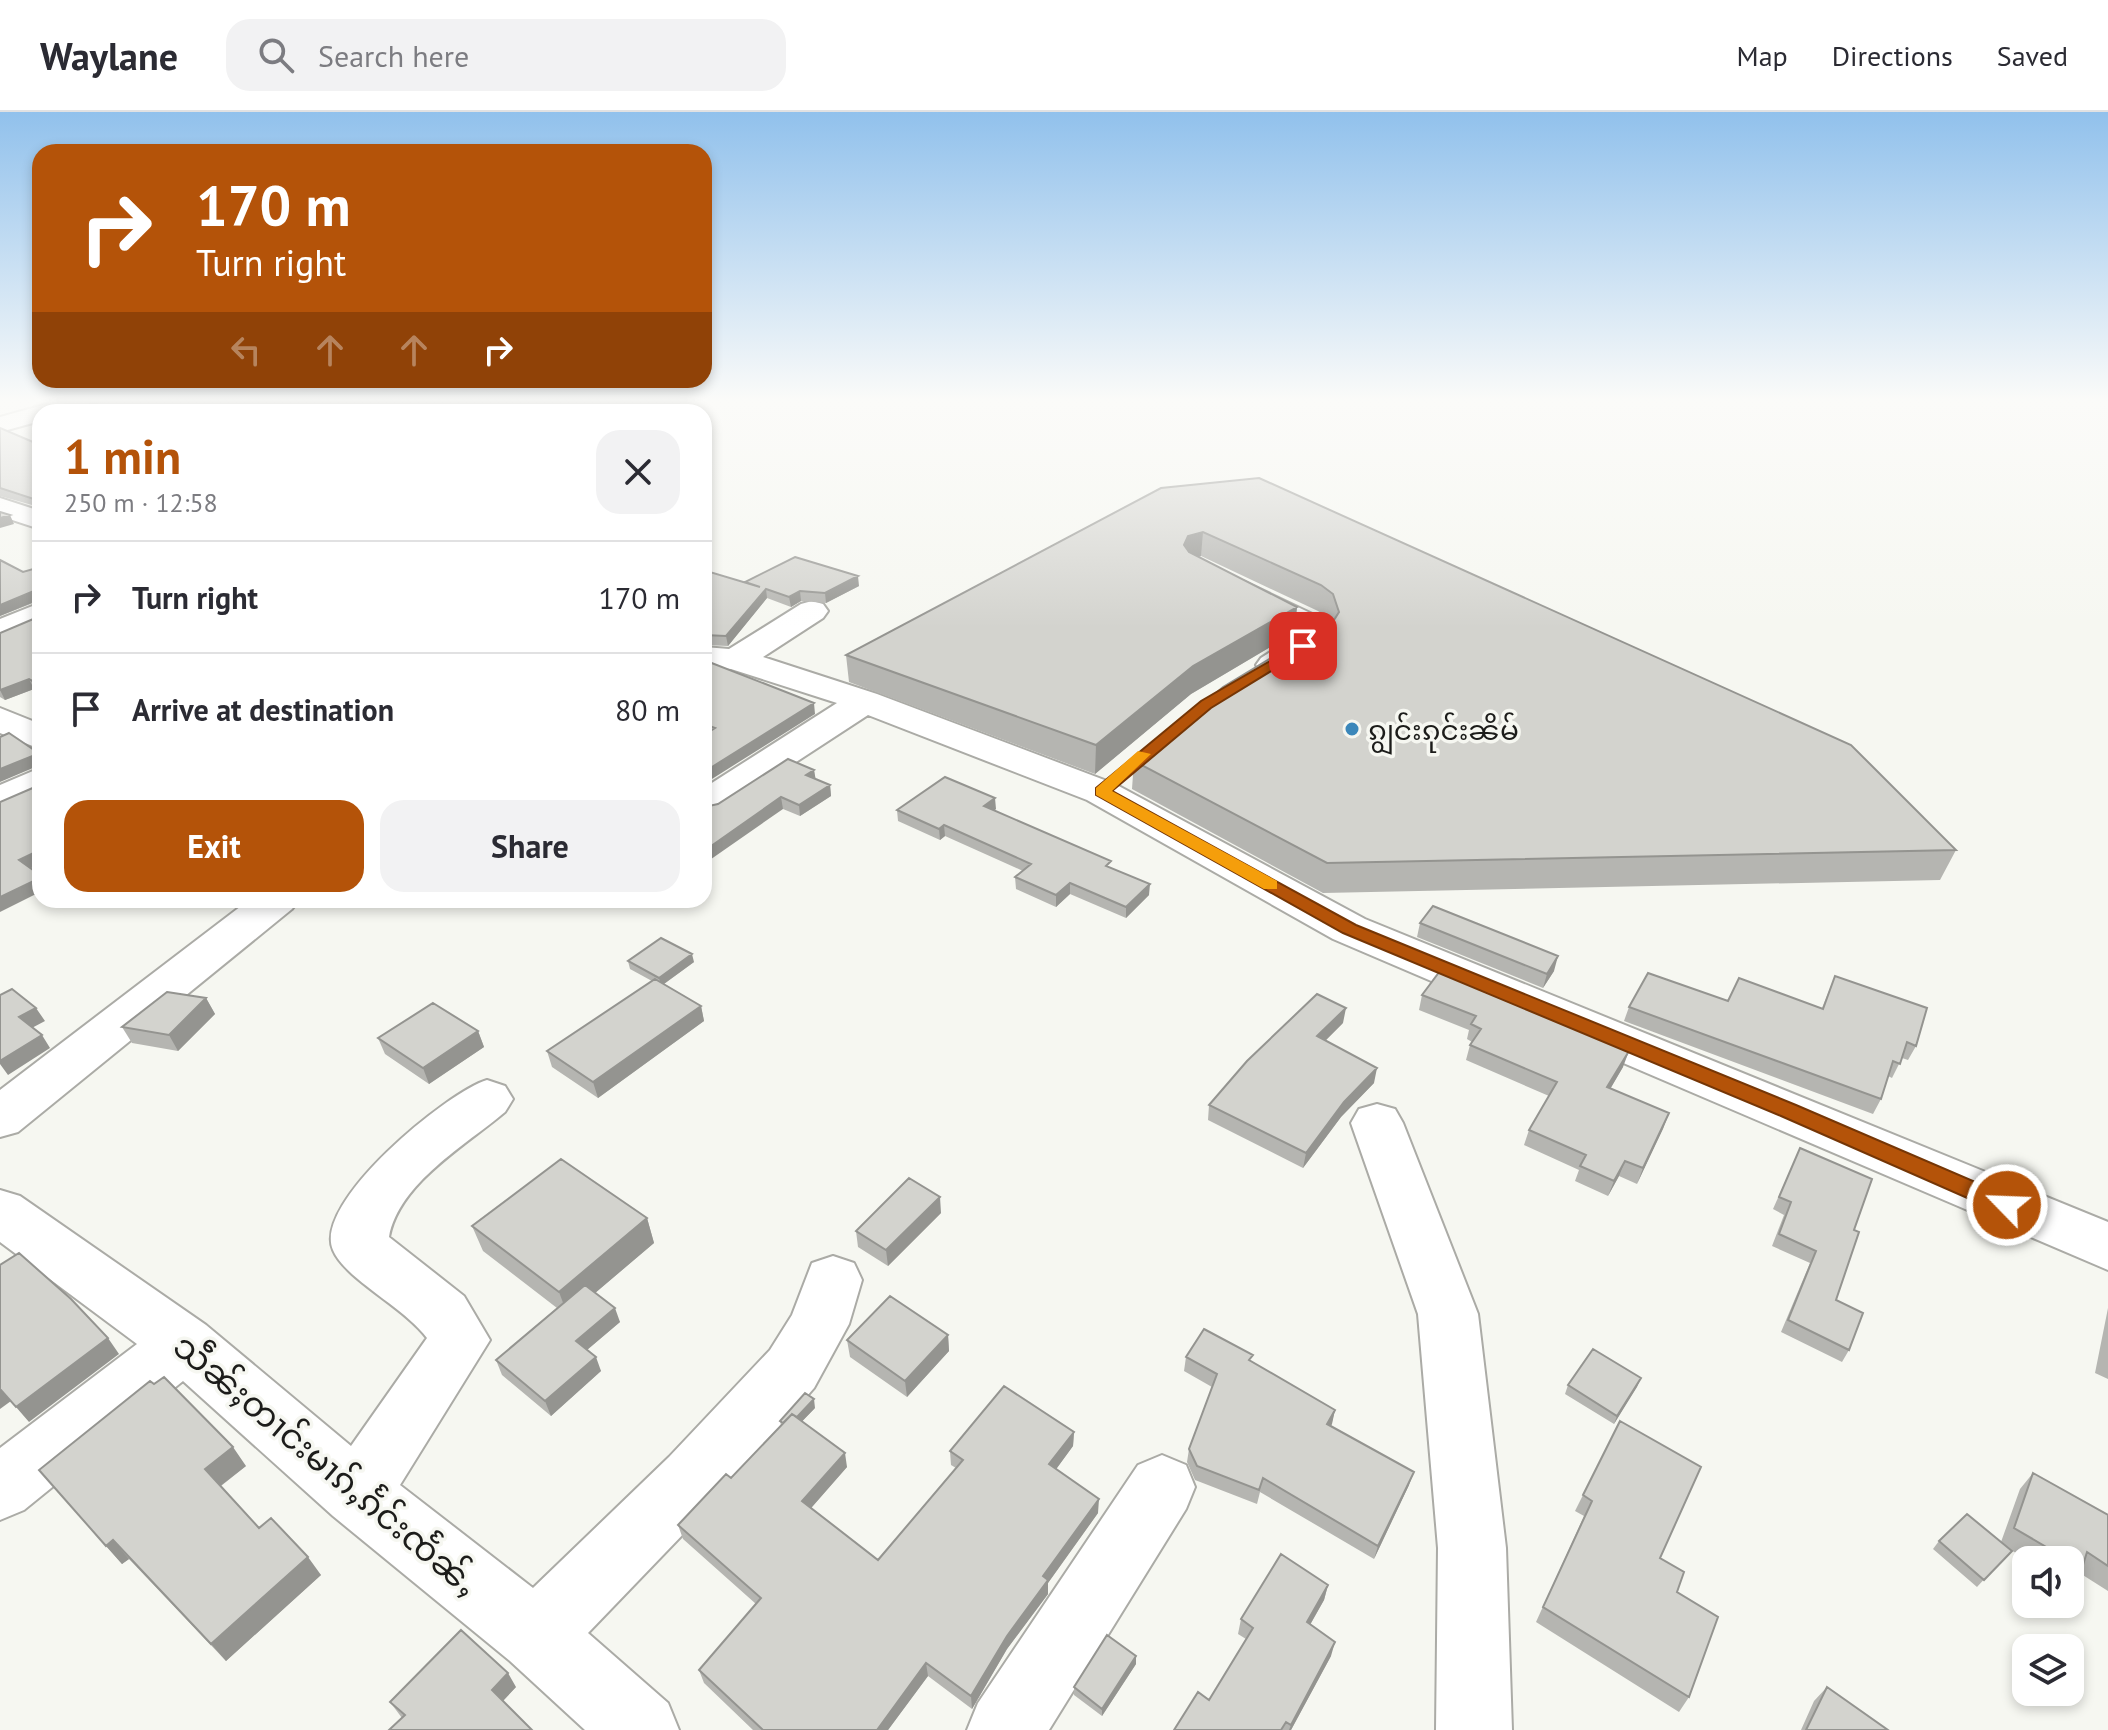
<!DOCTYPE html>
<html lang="en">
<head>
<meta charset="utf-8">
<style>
	body { margin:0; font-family:"PT Sans","Noto Sans Myanmar",sans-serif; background:#f2f2f3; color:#2b2b33; height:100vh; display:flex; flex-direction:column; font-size:30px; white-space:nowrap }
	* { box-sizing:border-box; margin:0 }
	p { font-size:26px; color:#7c7c81 }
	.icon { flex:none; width:44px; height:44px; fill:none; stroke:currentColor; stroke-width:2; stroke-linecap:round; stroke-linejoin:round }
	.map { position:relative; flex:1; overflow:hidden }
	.drawer { position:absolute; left:32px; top:292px; width:680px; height:504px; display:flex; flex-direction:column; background:#fff; border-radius:24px; box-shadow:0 4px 12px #0003 }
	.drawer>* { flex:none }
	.hud { position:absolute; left:32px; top:32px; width:680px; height:244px; border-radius:24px; box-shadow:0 4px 12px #0003; background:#b45309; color:#fff; overflow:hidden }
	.fabs { position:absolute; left:2012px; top:1434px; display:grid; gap:16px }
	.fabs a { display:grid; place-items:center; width:72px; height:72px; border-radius:16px; background:#fff; box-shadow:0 4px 12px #0003; font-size:40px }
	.pin { position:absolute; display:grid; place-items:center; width:68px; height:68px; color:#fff; margin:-34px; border-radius:16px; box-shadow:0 4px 12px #0006 }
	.me { position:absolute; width:88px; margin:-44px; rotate:294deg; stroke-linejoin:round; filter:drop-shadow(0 0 6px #0008) }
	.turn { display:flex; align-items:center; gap:28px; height:168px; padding:0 32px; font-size:36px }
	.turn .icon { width:104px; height:104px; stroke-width:2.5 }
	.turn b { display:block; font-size:56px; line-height:68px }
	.lanes { display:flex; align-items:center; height:76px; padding:0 32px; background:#0003; justify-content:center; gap:40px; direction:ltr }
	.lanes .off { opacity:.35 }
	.round { display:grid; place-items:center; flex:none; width:84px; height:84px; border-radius:24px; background:#f2f2f3 }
	.head { display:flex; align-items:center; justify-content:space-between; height:136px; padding:0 32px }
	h1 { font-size:48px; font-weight:800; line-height:60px; color:#b45309 }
	.button { display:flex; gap:16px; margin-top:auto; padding:16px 32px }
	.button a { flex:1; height:92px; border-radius:24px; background:#b45309; color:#fff; font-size:32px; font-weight:800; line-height:92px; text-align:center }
	.button a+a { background:#f2f2f3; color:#2b2b33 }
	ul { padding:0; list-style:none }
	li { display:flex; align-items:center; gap:24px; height:112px; padding:0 32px; border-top:2px solid #e1e1e2 }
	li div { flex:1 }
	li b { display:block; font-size:30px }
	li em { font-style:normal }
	header { display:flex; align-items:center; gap:48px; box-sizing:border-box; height:112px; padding:0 40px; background:#fff; border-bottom:2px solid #e1e1e2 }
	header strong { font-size:38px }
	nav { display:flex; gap:44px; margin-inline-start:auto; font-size:28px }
	.search { width:560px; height:72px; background:#f2f2f3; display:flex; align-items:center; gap:20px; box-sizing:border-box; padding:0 28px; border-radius:24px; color:#7c7c81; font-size:30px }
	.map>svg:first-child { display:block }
</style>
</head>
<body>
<header>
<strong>Waylane</strong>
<div class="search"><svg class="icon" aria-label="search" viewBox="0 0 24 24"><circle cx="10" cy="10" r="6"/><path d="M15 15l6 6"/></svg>Search here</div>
<nav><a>Map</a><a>Directions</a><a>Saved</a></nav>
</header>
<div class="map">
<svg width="2108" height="1618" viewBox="0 0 2108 1618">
	<rect width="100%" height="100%" fill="#f6f7f1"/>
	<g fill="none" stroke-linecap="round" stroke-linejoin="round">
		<g stroke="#ababa6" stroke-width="4">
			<path id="minor" d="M54 290H91C78 303 57 300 40 300V309L0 320V305Z
				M0 386 40 399V417L0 404Z
				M1243 469 1327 509 1333 525C1320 544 1284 566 1261 560L1256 553 1261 546 1300 521 1232 485 1228 478 1232 471Z
				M812 489 823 492 828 499 823 506 763 545 877 582 1115 672 1365 807 2108 1110V1158L1333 827 1087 688 868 603 718 701 704 705V676L837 591 731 557 704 555V535L729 537 801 492Z
				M40 491V513L0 529V507Z
				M0 596 40 612V637L0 621Z
				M40 656V683L0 700V673Z
				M249 788H299L292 797 18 1020 0 1025V978Z
				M487 968 505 974 513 987 505 1000C466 1033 399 1071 389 1125L464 1184 490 1228 400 1373 533 1476 669 1345 770 1238 792 1203 812 1151 833 1144 854 1151 862 1168 849 1212 814 1276 715 1389 588 1521 668 1591 679 1618H585L510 1549 333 1404 183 1269 24 1398 0 1408V1336L137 1232 0 1130V1078L20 1084 206 1213 351 1334 427 1226C404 1195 345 1167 333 1138 312 1091 447 980 487 968Z
				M1377 992 1395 997 1403 1011 1478 1202 1506 1436 1512 1618H1436L1438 1436 1418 1202 1351 1011 1359 997Z
				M1162 1343 1186 1353 1195 1375 1186 1397 1049 1618H967L978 1591 1138 1353Z"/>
		</g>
		<use href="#minor" fill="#fff" fill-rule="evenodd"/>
	</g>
	<path fill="#b5b5b1" d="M0 316 40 333 39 395 0 384Z
		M1161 376 1956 738 1940 768 1323 781 1132 677 1134 649 1331 510 1330 508 1318 499 1201 444 1199 445 1297 495 1294 521 1191 582 1095 662 849 570 846 543Z
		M0 448 23 460 40 455V580L34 577 5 588 0 585V521L38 505V489L0 504Z
		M704 464 745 471 859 474 826 491 801 489 791 495 767 486 728 534 704 533Z
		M704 548 815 602 704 621Z
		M814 658 815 667 830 673 831 684 800 704 783 697 718 692Z
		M996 697 994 698 1111 756 1149 783 1126 806 1070 782 1056 795 1016 777 1015 765 1023 759 945 724 940 728 898 709 897 698Z
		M625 788H652L640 796Z
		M1420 811 1554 859 1543 876 1417 825Z
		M628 849 694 850 664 872 701 894 704 909 598 986 552 955 547 939 652 869 630 857Z
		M1835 864 1916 934 1908 948 1902 946 1892 966 1888 964 1881 987 1873 1002 1624 909 1629 895 1728 889 1822 896Z
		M1422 883 1623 955 1610 977 1669 1001 1637 1072 1619 1064 1608 1084 1575 1069 1579 1058 1524 1033 1529 1018 1549 984 1466 948 1470 933 1472 930 1467 927 1469 918 1419 898Z
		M206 886 215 902 178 939 132 931 122 915Z
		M1343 911 1326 928 1374 971 1341 1005 1303 1056 1208 1008 1209 993Z
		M478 919 484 935 429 972 385 942 378 926Z
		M1800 1036 1854 1118 1836 1188 1849 1238 1842 1250 1781 1220 1810 1151 1772 1134 1784 1103 1773 1097Z
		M941 1101 888 1154 858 1135 856 1119Z
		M647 1106 654 1131 595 1181 620 1210 587 1238 601 1259 551 1304 502 1263 496 1248 557 1196 483 1139 472 1114Z
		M2108 1196V1267L2095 1261Z
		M948 1223 949 1239 907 1285 850 1245 847 1228Z
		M1186 1245 1251 1250 1335 1298 1331 1314 1409 1373 1374 1447 1260 1380 1257 1392 1195 1368 1187 1350 1189 1337 1212 1275 1184 1259Z
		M1641 1266 1614 1312 1565 1282 1568 1273Z
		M815 1296 802 1309 847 1355 811 1396 878 1448 956 1356 951 1353 950 1339 1074 1320 1073 1334 1056 1357 1098 1401 1048 1471V1482L1007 1537 972 1597 928 1564 888 1618H753L704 1571 699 1558 756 1492 683 1427 678 1413 731 1366 781 1313 780 1309Z
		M1620 1309 1660 1446 1677 1480 1689 1585 1679 1600 1536 1510 1584 1404 1575 1399Z
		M246 1354 221 1374 259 1416 321 1463 226 1549 129 1447 122 1452 39 1358Z
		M2033 1361 2108 1403V1479L2078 1460 2070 1468V1448H2028L2011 1438 1977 1475 1933 1437 1939 1429 2001 1430 2020 1377Z
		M1328 1473 1324 1488 1310 1513 1331 1544 1291 1618H1174L1209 1588 1246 1527 1238 1522 1241 1507Z
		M1136 1544V1552L1102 1604 1074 1583V1575Z
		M516 1575 503 1589 402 1606 390 1590Z
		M1827 1575 1888 1618H1801L1814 1589Z"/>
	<path fill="#949490" d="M90 290H105L92 293Z
		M10 403 14 412 0 416V406Z
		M1203 420 1201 444 1186 448 1184 433 1188 424Z
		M858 464 859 474 826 491 825 481Z
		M766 477 767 486 728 534 726 524Z
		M34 479 39 488 0 504V493Z
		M800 479 801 489 791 495 789 485Z
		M1297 495 1294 521 1191 582 1095 662 1096 633 1193 554Z
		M29 567 34 577 5 588 0 578Z
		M814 591 815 602 704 672V660Z
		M35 643 40 653 0 670V657Z
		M814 658 816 669 806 663Z
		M830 673 831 684 800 704 799 693Z
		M781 685 783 697 704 752V739Z
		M995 686 996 697 985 705 984 694Z
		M944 713 945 724 940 728 939 717Z
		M40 738V752L25 759 19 748Z
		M40 766V780L0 800V785Z
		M1070 771V782L1056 795V783Z
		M1150 772 1149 783 1126 806V795Z
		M638 788H652L640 796Z
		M692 842 694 850 661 874 659 866Z
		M1558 844 1554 859 1543 876 1547 862Z
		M206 886 215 902 178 939 169 923Z
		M701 894 704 909 598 986 593 970Z
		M36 896 45 909 28 918 19 905Z
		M1346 896 1343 911 1315 939 1317 924Z
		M478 919 484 935 429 972 423 956Z
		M42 923 50 936 8 963 0 952V949Z
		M1629 939 1623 955 1602 991 1607 975Z
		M1377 956 1374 971 1341 1005 1303 1056 1306 1041 1344 990Z
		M1669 1001 1663 1017 1637 1072 1643 1056Z
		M1625 1049 1619 1064 1608 1084 1614 1069Z
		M940 1085 941 1101 888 1154 886 1138Z
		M647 1106 654 1131 568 1204 559 1180Z
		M615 1196 620 1210 581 1243 576 1229Z
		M948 1223 949 1239 907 1285 905 1269Z
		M108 1226 119 1242 29 1310 16 1295Z
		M596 1245 601 1259 551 1304 545 1289Z
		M1641 1266 1637 1275 1614 1312 1617 1304Z
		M0 1277 11 1289 0 1297Z
		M814 1287 815 1296 789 1323 788 1315Z
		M1335 1298 1332 1312 1324 1326 1327 1312Z
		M1074 1320 1073 1334 1049 1367V1352Z
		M233 1335 246 1354 219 1375 205 1357Z
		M845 1341 847 1355 805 1403 802 1389Z
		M1414 1360 1409 1373 1374 1447 1378 1434Z
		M1099 1387 1098 1401 1048 1471V1482L1007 1537 972 1597 971 1584 1043 1464Z
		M113 1428 129 1447 122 1452 106 1434Z
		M308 1445 321 1463 226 1549 211 1532Z
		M1328 1473 1324 1488 1303 1525 1307 1510Z
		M1335 1530 1331 1544 1291 1618H1289L1291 1613Z
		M1136 1544V1552L1102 1604V1597Z
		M926 1551 928 1564 888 1618H877Z
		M508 1561 516 1575 500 1592 492 1578Z"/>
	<path fill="#d3d3ce" stroke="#949490" stroke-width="2" d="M0 316 40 333V395L39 396 37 388 0 376Z
		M1259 366 1851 633 1956 738 1327 751 1134 649 1223 575 1334 508 1339 500 1333 482 1321 473 1203 420 1188 424 1184 433 1189 440 1297 495 1193 554 1096 633 846 543 1161 376Z
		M0 400 10 403 0 406Z
		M795 445 858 464 825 481 800 479 789 485 766 477 726 524 704 523V464L710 460 760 475 745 470Z
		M0 448 23 460 40 455V573L29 567 0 578V521L38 505V482L34 479 0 493Z
		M704 548 814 591 704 660V623L715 616 704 612Z
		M9 621 40 642V738L19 748 40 763V766L0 785V690L35 675V643L0 657V625Z
		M788 647 814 658 806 663 830 673 799 693 781 685 704 739V695L718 692Z
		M945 665 995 686 984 694 1111 749 1106 754 1150 772 1126 795 1070 771 1056 783 1015 765 1031 752 944 713 939 717 897 698Z
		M1433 794 1558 844 1547 862 1420 811Z
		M661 826 692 842 659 866 628 849Z
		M1440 859 1629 939 1607 975 1669 1001 1643 1056 1625 1049 1614 1069 1580 1054 1586 1043 1529 1018 1557 970 1470 933 1481 917 1471 912 1476 904 1422 883Z
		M1648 861 1728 889 1739 866 1823 897 1835 864 1927 896 1916 934 1907 930 1900 952 1893 949 1881 987 1629 895Z
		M655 867 701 894 593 970 547 939Z
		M12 877 36 896 19 905 42 923 0 949V883Z
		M167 880 206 886 169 923 122 915Z
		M1317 882 1346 896 1317 924 1377 956 1344 990 1306 1041 1209 993 1247 949Z
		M433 891 478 919 423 956 378 926Z
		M1800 1036 1872 1067 1854 1118 1859 1120 1836 1188 1863 1201 1849 1238 1788 1208 1816 1139 1779 1122 1791 1090 1779 1085Z
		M561 1047 647 1106 559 1180 472 1114Z
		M909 1066 940 1085 886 1138 856 1119Z
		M19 1141 71 1187 108 1226 16 1295 0 1277V1153Z
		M585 1173 615 1196 576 1229 596 1245 545 1289 496 1248Z
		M890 1184 948 1223 905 1269 847 1228Z
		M1204 1217 1253 1243 1249 1248 1335 1298 1327 1312 1414 1360 1378 1434 1263 1366 1259 1378 1197 1354 1189 1337 1217 1262 1186 1245Z
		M1593 1237 1641 1266 1617 1304 1568 1273Z
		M164 1265 233 1335 205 1357 259 1416 271 1406 308 1445 211 1532 113 1428 106 1434 39 1358 150 1269 154 1272Z
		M1004 1274 1074 1320 1049 1352 1099 1387 1043 1464 1048 1468 1007 1524 971 1584 926 1551 877 1618H763L699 1558 761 1486 678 1413 726 1362 731 1366 792 1302 845 1341 802 1389 878 1448 963 1348 950 1339Z
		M805 1281 814 1287 797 1305 792 1302 783 1311 780 1309Z
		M1620 1309 1701 1355 1660 1446 1684 1460 1677 1480 1718 1505 1689 1585 1543 1495 1592 1389 1583 1383Z
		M2033 1361 2108 1403V1454L2087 1440 2082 1456 2014 1416Z
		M1967 1402 2012 1439 1984 1468 1939 1429Z
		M1281 1442 1328 1473 1307 1510 1335 1530 1291 1613 1286 1610 1281 1618H1174L1198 1580 1209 1588 1253 1516 1241 1507Z
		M461 1518 508 1561 492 1578 532 1618H389L405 1603 390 1590Z
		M1107 1523 1136 1544 1102 1597 1074 1575Z
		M1827 1575 1888 1618H1806Z"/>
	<linearGradient id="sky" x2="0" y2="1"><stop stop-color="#91c1ec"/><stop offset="0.56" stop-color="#fbfbf9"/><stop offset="1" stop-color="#fbfbf9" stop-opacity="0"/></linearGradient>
	<rect width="2108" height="516" fill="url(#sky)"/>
	<path fill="#b45309" stroke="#753606" stroke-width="2" d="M1303 530 1309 534 1307 537 1211 596 1112 679 1356 813 1796 993 2015 1087 2019 1093 2015 1100H1999L1781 1004 1343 821 1096 683V676L1201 589Z"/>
	<path fill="#f59e0b" d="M1138 639 1151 642 1112 679 1277 769V777H1264L1096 683V676Z"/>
	<circle fill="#3b87ba" stroke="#f6f7f1" stroke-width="3" cx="1352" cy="617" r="8"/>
	<g text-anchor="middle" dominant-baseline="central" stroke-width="7" stroke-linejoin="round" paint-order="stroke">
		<g font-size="28" fill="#1c1c1a" stroke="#f6f7f1" text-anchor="start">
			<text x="1368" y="617">ၵျွင်းၵုင်းၼိမ်</text>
		</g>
		<g font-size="34" fill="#1c1c1a" stroke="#f6f7f1">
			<text transform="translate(327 1352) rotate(40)">သဵၼ်ႈတၢင်းမၢၵ်ႇၵႅင်းၸႅၼ်ႇ</text>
		</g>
	</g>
</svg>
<div class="fabs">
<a><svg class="icon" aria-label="sound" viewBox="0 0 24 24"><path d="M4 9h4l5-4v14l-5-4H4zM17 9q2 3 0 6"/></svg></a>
<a><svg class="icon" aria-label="layers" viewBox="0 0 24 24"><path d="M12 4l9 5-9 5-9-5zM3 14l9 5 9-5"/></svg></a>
</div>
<div class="pin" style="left:1303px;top:534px;background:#d93025"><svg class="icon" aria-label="arrive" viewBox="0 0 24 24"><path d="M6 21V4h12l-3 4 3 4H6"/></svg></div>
<svg class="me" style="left:2007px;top:1093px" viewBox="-20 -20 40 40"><circle r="17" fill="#b45309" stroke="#fff" stroke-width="3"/><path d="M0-11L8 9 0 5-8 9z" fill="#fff"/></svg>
<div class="hud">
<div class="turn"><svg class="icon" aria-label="right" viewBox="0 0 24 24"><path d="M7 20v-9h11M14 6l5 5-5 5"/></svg><div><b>170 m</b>Turn right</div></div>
<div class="lanes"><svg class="icon off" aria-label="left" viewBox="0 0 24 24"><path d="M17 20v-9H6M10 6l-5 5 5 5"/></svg><svg class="icon off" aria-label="ahead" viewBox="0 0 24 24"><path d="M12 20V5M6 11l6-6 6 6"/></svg><svg class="icon off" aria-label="ahead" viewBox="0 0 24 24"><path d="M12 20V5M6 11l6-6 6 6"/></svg><svg class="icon" aria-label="right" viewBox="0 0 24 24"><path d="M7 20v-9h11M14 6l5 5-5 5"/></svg></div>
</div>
<section class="drawer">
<div class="head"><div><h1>1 min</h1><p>250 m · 12:58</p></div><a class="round"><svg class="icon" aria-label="close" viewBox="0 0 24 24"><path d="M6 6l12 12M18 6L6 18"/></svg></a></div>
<ul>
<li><svg class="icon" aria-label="right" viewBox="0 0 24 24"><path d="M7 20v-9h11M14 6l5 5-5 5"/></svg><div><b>Turn right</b></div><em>170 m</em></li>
<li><svg class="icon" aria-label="arrive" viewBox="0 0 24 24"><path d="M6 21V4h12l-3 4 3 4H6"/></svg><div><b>Arrive at destination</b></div><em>80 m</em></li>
</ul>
<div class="button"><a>Exit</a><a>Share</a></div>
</section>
</div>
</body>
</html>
